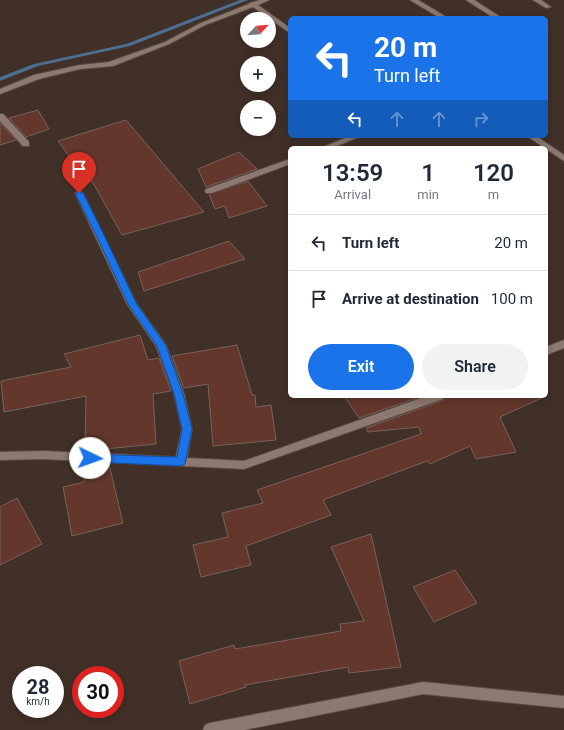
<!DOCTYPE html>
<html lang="en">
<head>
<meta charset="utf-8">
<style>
	body { margin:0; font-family:Roboto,sans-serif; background:#f2f2f3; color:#1f2937; height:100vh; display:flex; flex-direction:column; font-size:15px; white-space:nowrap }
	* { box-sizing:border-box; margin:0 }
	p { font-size:13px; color:#747a83 }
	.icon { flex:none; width:22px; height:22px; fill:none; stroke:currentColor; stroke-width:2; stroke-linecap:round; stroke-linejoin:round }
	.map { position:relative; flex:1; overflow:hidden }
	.panel { position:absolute; left:288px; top:146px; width:260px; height:252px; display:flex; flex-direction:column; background:#fff; border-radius:6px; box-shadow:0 2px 10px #0003 }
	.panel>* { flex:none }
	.hud { position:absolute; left:288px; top:16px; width:260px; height:122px; border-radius:6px; box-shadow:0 2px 10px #0003; background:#1a73e8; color:#fff; overflow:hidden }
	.needle { width:26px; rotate:64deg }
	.fabs { position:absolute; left:240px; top:12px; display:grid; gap:8px }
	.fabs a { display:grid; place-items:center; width:36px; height:36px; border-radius:50%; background:#fff; box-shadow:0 2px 10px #0003; font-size:20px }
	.speed { position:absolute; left:12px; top:666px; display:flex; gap:8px; font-size:20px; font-weight:700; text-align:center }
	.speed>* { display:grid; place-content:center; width:52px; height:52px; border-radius:50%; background:#fff; box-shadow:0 2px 10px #0003; line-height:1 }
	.speed small { font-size:10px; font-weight:400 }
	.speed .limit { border:6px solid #d22; background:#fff; color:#111 }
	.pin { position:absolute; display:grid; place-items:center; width:34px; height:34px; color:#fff; margin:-41px -17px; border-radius:50% 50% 50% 0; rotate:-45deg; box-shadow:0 0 4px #0007 }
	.pin .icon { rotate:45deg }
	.me { position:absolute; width:44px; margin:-22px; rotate:93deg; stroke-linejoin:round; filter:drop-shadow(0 0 3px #0008) }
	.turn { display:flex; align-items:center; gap:14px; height:84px; padding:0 20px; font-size:18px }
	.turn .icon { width:52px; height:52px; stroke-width:2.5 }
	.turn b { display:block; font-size:28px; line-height:34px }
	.lanes { display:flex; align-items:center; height:38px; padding:0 20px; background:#0003; justify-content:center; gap:20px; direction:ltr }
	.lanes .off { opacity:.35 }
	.eta { display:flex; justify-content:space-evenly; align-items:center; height:68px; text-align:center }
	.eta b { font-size:24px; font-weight:600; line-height:28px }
	.action { display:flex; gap:8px; margin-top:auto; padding:8px 20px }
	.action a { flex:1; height:46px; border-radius:24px; background:#1a73e8; color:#fff; font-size:16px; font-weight:600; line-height:46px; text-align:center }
	.action a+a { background:#f2f2f3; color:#1f2937 }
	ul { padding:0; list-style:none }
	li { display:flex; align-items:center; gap:12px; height:56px; padding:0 20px; border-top:1px solid #e0e1e3 }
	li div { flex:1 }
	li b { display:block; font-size:15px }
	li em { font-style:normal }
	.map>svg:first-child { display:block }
</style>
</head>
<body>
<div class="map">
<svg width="564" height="730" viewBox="0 0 564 730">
	<rect width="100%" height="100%" fill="#413027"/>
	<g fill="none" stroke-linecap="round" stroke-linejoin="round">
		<path fill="#4c6e91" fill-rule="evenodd" d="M240 0H248L130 46 38 66 0 81V77L34 64 126 44Z"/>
	</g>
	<path fill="#63372b" stroke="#78625d" d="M38 110 49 129 26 137 9 118Z
		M126 120 204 212 122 235 96 188 77 158 72 160 58 141Z
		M0 123 16 140 0 145Z
		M239 152 257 169 206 187 198 169Z
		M248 181 267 206 229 218 225 206 215 209 209 194Z
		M229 241 245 259 144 291 138 272Z
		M140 335 148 360 159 358 171 391 153 394 156 444 105 449 106 452 85 451 86 396 4 412 1 381 71 367 64 354Z
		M237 345 252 395H255L256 407 271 405 276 440 213 446 208 384 184 388 172 356Z
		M344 396H423L359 418Z
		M445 396H546L500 417 516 452 476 459 470 446 430 464 427 461 323 500 331 515 246 546 251 565 201 577 193 545 228 537 222 513 263 503 257 490 421 434 419 427 368 432 366 428 444 400Z
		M85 463 109 464 123 523 72 536 63 487 84 482Z
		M17 498 42 544 0 565V507Z
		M371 534 401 667 349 673 348 667 245 685 246 687 190 704 179 661 234 645 235 649 341 631 340 624 364 621 331 547Z
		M455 570 477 603 434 622 413 587Z"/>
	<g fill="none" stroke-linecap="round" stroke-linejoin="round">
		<g stroke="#5a4c45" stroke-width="2">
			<path id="minor" d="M260 0H269L258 5 290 28V33L253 7 205 25 169 44 113 66 80 69 39 79 0 94V89L34 75 80 65 109 62 165 42 201 23 249 4 250 3Z
				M410 0H418L448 18H440Z
				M466 0H474L502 18H494Z
				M533 0H541L551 7 546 8Z
				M0 114H3L29 142V146H23L0 121Z
				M350 136H361L332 148H321Z
				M527 136H536L564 155V161Z
				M290 159V164L212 193H206L205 191 206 189Z
				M79 190 83 193 136 303 166 345 184 394 192 429 187 458 244 461 427 396H444L443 399 244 469 43 459 0 460V452L43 451 176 457 182 429 174 394 156 346 127 304 75 193Z
				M564 340V348L546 355V347Z
				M423 682 564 696V708L423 694 244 730H203L205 725 210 723Z"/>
		</g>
		<use href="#minor" fill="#8d796f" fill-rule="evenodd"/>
	</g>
	<path fill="#1a73e8" stroke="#114b97" d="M79 191 83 193 104 235 136 303 166 346 183 394 192 429 185 464 181 466 90 462 87 461 86 458 87 455 90 454 177 457 182 429 174 394 157 346 128 304 96 235 75 193Z"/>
</svg>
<div class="fabs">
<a><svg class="needle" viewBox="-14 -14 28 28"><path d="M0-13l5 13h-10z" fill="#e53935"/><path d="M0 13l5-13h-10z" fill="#747a83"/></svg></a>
<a>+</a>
<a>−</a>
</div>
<div class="speed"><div>28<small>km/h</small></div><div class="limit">30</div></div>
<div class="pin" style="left:79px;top:193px;background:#d93025"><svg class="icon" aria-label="arrive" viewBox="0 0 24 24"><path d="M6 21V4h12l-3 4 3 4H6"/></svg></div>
<svg class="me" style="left:90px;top:458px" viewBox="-20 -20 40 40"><circle r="19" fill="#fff"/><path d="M0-13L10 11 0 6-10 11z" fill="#1a73e8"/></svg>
<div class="hud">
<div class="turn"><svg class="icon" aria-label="left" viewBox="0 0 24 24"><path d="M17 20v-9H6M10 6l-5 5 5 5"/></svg><div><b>20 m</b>Turn left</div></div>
<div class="lanes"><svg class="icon" aria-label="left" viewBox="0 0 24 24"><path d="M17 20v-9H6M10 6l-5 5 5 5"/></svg><svg class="icon off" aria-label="ahead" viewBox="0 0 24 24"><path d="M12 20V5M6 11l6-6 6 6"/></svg><svg class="icon off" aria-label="ahead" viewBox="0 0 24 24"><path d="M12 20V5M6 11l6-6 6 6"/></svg><svg class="icon off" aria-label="right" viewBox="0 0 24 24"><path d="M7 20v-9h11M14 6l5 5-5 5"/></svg></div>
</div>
<section class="panel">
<div class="eta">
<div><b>13:59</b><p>Arrival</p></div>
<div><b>1</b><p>min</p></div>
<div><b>120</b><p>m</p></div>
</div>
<ul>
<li><svg class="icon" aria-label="left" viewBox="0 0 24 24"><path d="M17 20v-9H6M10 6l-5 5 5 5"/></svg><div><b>Turn left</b></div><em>20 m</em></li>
<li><svg class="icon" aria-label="arrive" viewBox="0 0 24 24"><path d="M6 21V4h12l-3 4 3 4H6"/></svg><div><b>Arrive at destination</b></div><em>100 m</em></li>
</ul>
<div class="action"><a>Exit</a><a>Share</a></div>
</section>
</div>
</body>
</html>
